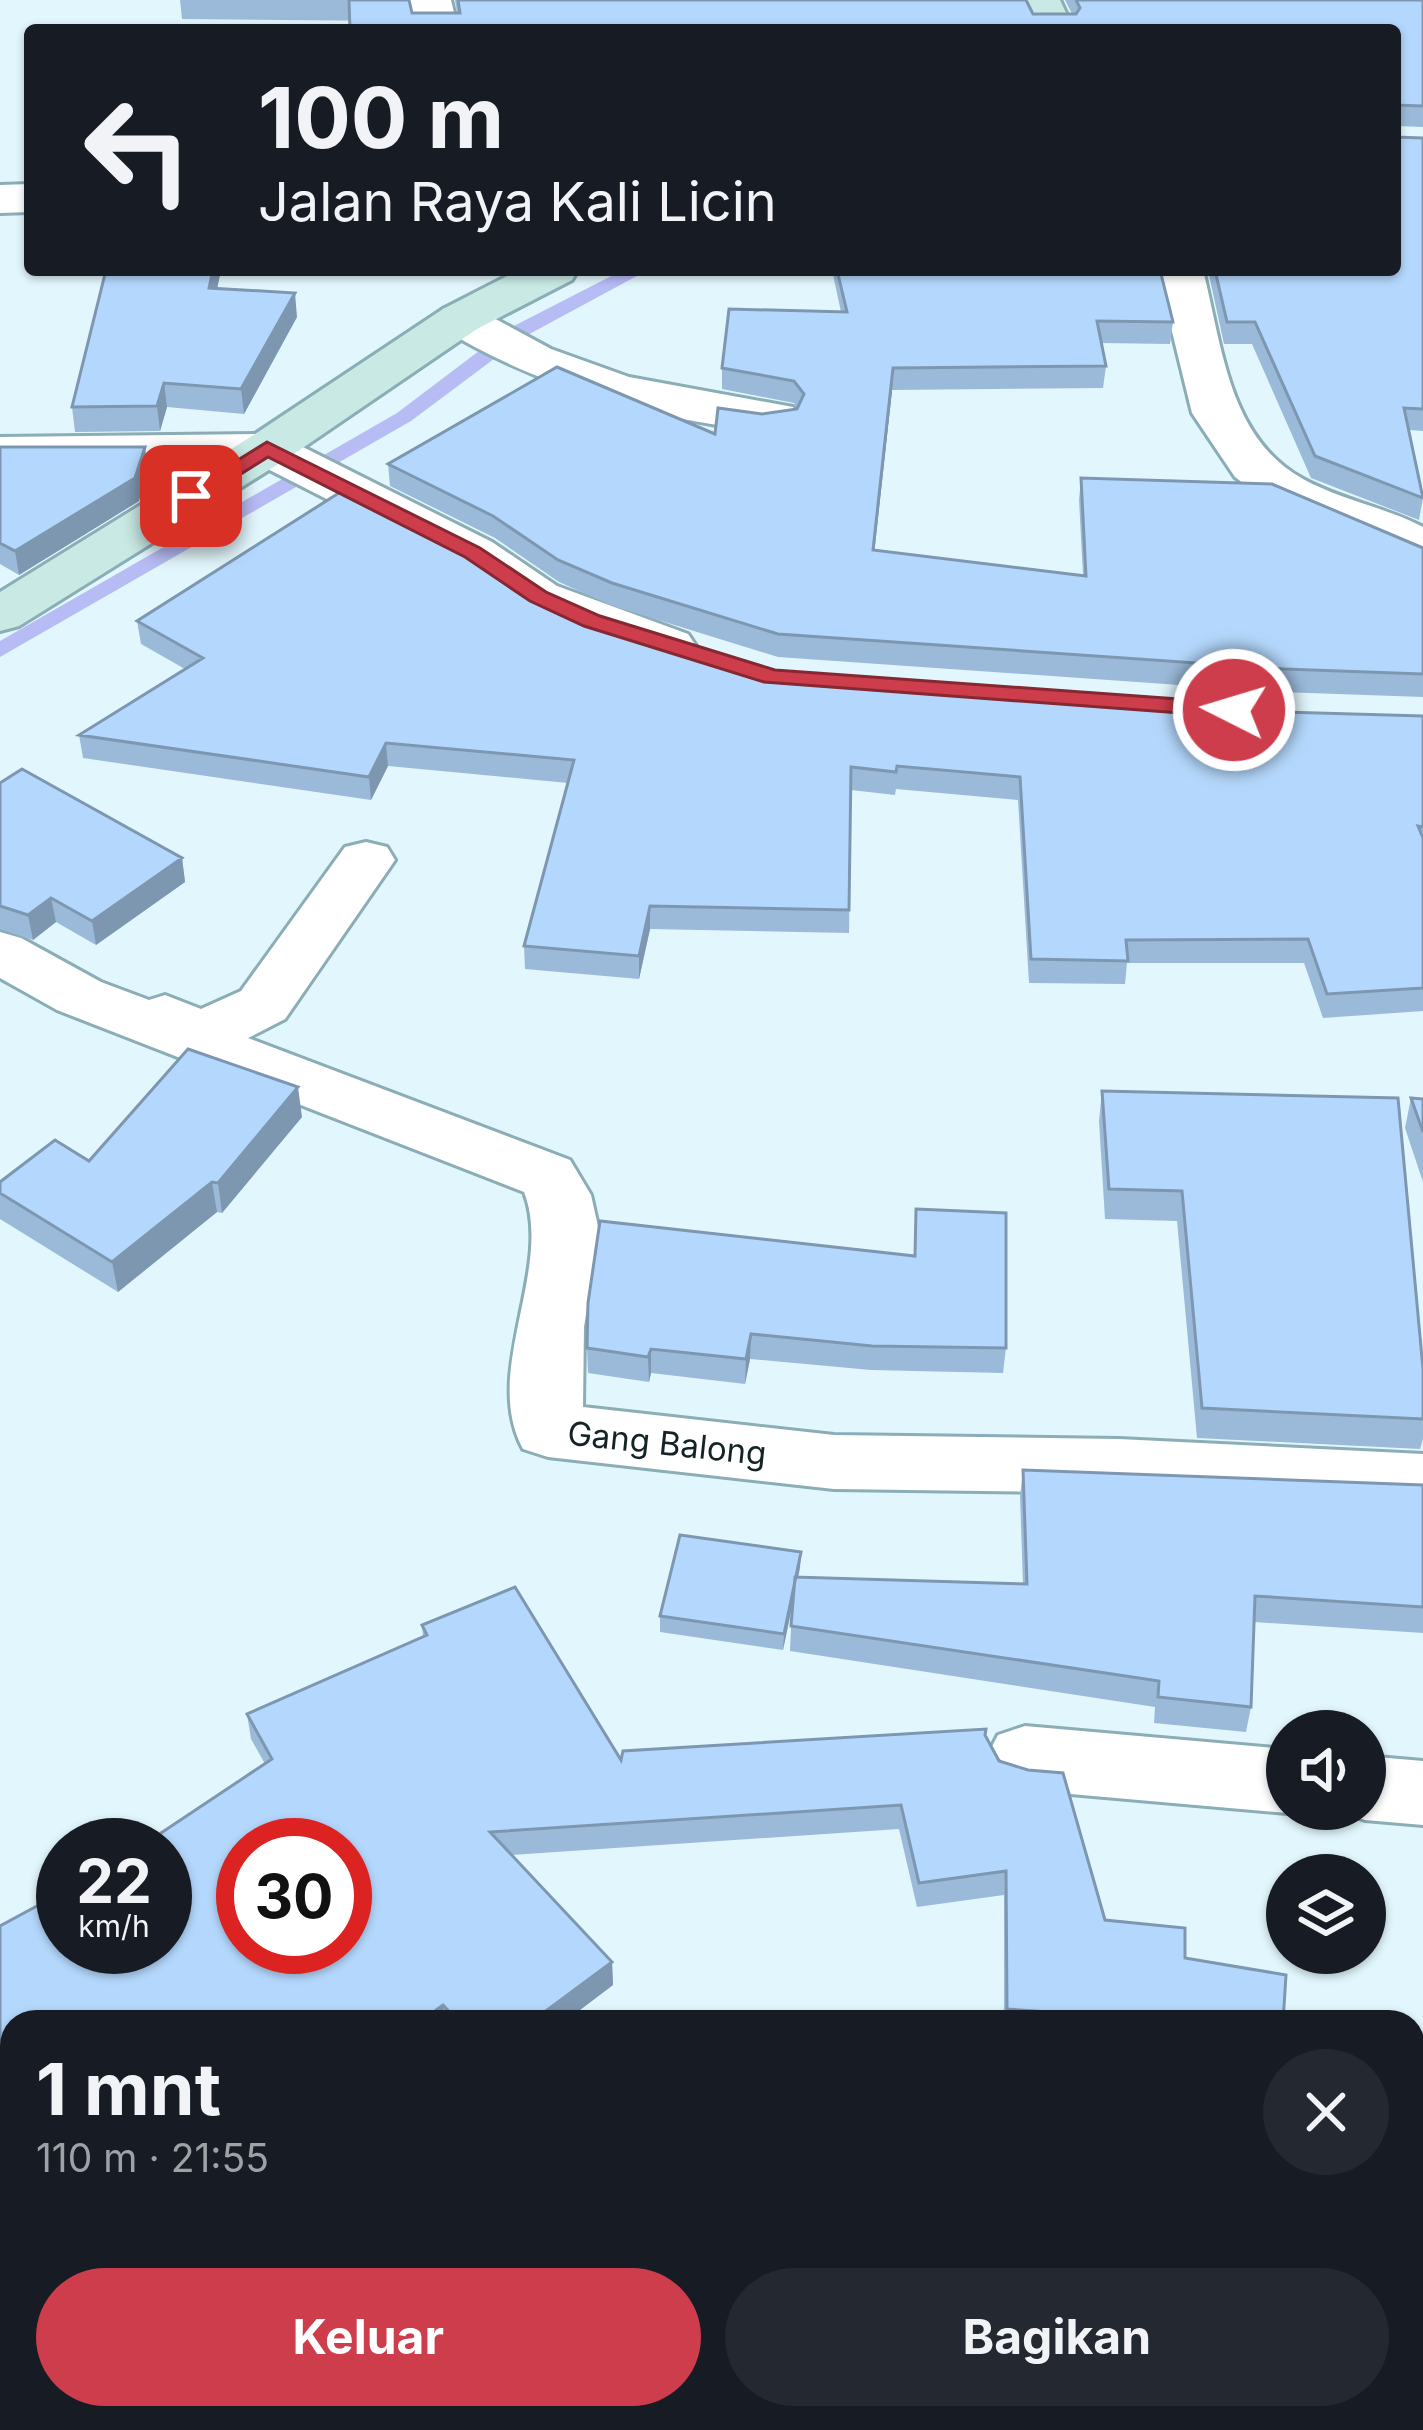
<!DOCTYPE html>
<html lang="id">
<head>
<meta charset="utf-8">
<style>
	body { margin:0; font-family:Inter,sans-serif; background:#242831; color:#f1f3f6; height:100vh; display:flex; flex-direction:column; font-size:45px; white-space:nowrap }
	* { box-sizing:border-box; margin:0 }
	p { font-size:39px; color:#9ea1a6 }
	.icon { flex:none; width:66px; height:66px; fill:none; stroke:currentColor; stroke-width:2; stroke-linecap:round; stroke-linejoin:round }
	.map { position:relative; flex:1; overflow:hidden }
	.side { position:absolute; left:0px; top:2010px; width:1425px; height:420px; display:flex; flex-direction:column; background:#171b24; border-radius:36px 36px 0 0; box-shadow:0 3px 9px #0004 }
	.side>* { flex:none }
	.banner { position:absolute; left:24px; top:24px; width:1377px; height:252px; border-radius:12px; box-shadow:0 3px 9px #0004; background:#171b24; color:#f1f3f6; overflow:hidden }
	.controls { position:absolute; left:1266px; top:1710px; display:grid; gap:24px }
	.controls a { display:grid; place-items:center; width:120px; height:120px; border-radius:50%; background:#171b24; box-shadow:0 3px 9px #0004; font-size:60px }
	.speed { position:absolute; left:36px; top:1818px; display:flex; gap:24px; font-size:60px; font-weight:700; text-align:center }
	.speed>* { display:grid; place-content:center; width:156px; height:156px; border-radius:50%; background:#171b24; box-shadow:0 3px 9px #0004; line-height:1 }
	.speed small { font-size:30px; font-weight:400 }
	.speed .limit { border:18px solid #d22; background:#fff; color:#111 }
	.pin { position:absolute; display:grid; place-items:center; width:102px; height:102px; color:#fff; margin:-51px; border-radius:24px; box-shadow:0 6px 18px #0006 }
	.me { position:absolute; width:132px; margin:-66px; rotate:275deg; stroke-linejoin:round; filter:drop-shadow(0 0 9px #0008) }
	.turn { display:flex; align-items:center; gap:42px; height:252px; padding:0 36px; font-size:54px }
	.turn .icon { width:156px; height:156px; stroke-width:2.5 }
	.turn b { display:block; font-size:84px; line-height:102px }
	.round { display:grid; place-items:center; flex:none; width:126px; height:126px; border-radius:63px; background:#242831 }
	.head { display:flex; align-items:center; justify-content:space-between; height:204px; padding:0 36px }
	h1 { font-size:72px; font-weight:700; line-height:90px }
	.cta { display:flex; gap:24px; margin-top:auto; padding:24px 36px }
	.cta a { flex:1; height:138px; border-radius:72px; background:#cd3d4c; color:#fff; font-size:48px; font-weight:700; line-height:138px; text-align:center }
	.cta a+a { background:#242831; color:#f1f3f6 }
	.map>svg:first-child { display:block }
</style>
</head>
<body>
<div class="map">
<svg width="1423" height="2430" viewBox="0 0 1423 2430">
	<rect width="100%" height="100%" fill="#e2f7fd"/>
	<path fill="#b8bcf5" d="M267 2418H907L921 2430H262Z
		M1134 2418H1274L1283 2430H1127Z"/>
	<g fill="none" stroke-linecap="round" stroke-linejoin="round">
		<path fill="#b8bcf5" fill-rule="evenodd" d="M623 270H648L522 338 411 421 0 657V641L397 413 508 329Z"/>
		<g stroke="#8badb6" stroke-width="6">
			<path id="street" d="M409 0H451L458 30H416Z
				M30 184V212L0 213V185Z
				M1157 270H1203C1222 345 1228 438 1303 479 1341 500 1385 507 1423 527V567L1264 499 1235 477 1192 413Z
				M460 305 477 309 551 349 629 377 793 407 800 418 793 429C766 435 738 428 711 424 615 408 526 379 443 329L436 319 443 309Z
				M267 434 285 438 492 542 557 586 688 634 696 646 688 658 669 662 650 658 519 608 454 564 258 464 0 467V437Z
				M366 842 387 847 395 860 285 1019 248 1038 570 1160 591 1195 599 1231 584 1327 583 1407 834 1435 1119 1439 1423 1454V1508L1119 1493 834 1489 548 1457 523 1449C481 1372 554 1269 524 1192L57 1010 0 978V932L21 938 101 982 149 1000 165 995 201 1009 241 991 345 847Z
				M1025 1726 1287 1749V1809H1299L1287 1813 1025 1790 998 1781 986 1758 998 1735Z
				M1365 1756 1423 1761V1825L1365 1820 1338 1811 1365 1809Z"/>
		</g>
		<g stroke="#8badb6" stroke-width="6">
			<path id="secondary" d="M1018 0H1060L1074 30H1032Z
				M519 270H578L572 280 477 329 285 460 19 626 0 631V592L249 438 443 309Z"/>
		</g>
		<use href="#street" fill="#fff" fill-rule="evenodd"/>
		<use href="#secondary" fill="#c9e9e5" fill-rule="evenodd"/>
	</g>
	<path fill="#9bbada" d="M180 0H409L412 13H457L455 0H1026L1033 14H1072L1065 0H1423V127L1395 126V137L1423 138V431L1408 430 1423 498 1419 520 1311 478 1252 344H1224L1209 275V270H1395V30L182 19Z
		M106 270H221L217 289 297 317 244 414 167 407 160 431 75 432 72 407Z
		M832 270H1160L1173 322 1170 344 1101 343 1106 366 1103 388 892 390 874 550 1083 575 1079 500 1081 478 1423 548V697L1280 692 778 657 613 606 559 582 495 538 390 486 388 464 715 434 762 414 797 409 794 403 722 389V368L841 312Z
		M0 447 148 470 139 501 19 575 0 564Z
		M516 590 570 614 772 676 1283 712 1423 716V1011L1323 1018 1304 963H1127L1125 984 1029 983 1018 800 896 789 895 795 851 790 849 933 650 929 639 979 525 969 524 946 568 783 388 766 371 800 83 758 79 735 185 669 141 644 137 621Z
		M0 783 182 858 185 882 96 945 56 922 33 940 0 929Z
		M1102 1091 1423 1369V1439L1420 1449 1197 1438 1177 1221 1105 1219 1099 1121Z
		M1411 1098 1423 1099V1182L1405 1128Z
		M302 1117 222 1213 217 1212 118 1292 0 1219V1182L89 1161Z
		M916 1209 1006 1348 1003 1373 871 1370 750 1359 745 1384 651 1373 649 1382 588 1373 587 1348 914 1256Z
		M1023 1470 1423 1485V1633L1254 1622 1251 1707 1246 1732 1154 1723 1155 1707 790 1651 792 1607 783 1650 660 1632V1616L801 1552 798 1577 1023 1584 1020 1496Z
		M422 1625 621 1760 985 1736 1105 1920 1185 1958 1283 2022H1004V1895L917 1907 899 1829 511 1855 612 1962 613 1985 564 2022H12L63 1947 265 1764 251 1739 247 1714 423 1636Z"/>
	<path fill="#7e97b1" d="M213 270H221L212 312 209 288Z
		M295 293 297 317 244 414 241 389Z
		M893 368 892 390 872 573 873 550Z
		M164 383 167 407 160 431 157 406Z
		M145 447 148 470 139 501 19 575 15 551Z
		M386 743 388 766 371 800 369 777Z
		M182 858 185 882 96 945 92 921Z
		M51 898 56 922 33 940 28 915Z
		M650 906V929L639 979V956Z
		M298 1087 302 1117 222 1213 218 1183Z
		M212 1182 217 1212 118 1292 112 1262Z
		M751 1334 750 1359 745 1384 746 1359Z
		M651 1349V1373L649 1382 648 1357Z
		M801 1552 800 1568 783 1650 784 1634Z
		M612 1962 613 1985 564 2022H531Z
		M443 2005 445 2022H420Z
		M12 2322V2349L0 2358V2331Z"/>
	<path fill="#b4d8fd" stroke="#7e97b1" stroke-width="3" fill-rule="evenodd" d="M349 0H409L412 13H460L458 0H1026L1033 14H1076L1080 8 1076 0H1423V106L1395 105V137L1423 138V409L1404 408 1423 498 1315 456 1255 322H1227L1215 270H1395V30H350Z
		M106 270H213L209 288 295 293 241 389 164 383 157 406 72 407Z
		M837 270H1160L1173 322 1097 321 1106 366 893 368 873 550 1086 576 1081 478 1272 484 1423 548V674L1284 669 778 634 612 583 558 560 493 516 388 464 557 367 715 434 718 408 762 414 797 409 804 394 794 381 722 368 729 309 847 312Z
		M0 447H145L135 478 15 551 0 543Z
		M342 491 450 545 516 590 570 614 772 676 1283 712 1423 716V827L1418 826 1423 838V988L1327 994 1308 939 1126 940 1128 961 1031 959 1020 777 897 766 896 772 851 767 849 910 650 906 639 956 524 946 574 760 386 743 369 777 79 735 203 658 137 621Z
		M22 769 182 858 92 921 51 898 28 915 0 906V783Z
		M188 1049 298 1087 218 1183 212 1182 112 1262 0 1193V1182L55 1140 89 1161Z
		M1102 1091 1398 1098 1423 1369V1419L1202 1408 1182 1191 1109 1189Z
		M1411 1098 1423 1099V1132Z
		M916 1209 1006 1213V1348L872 1346 751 1334 746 1359 651 1349 648 1357 587 1348 588 1303 600 1221 915 1256Z
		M1023 1470 1423 1485V1607L1255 1596 1251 1707 1158 1697 1159 1681 791 1626 795 1577 1027 1584Z
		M680 1535 801 1552 784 1634 660 1616Z
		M515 1587 621 1760 623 1751 986 1729 985 1735 999 1761 1028 1770 1063 1773 1105 1920 1185 1928V1958L1286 1975 1283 2022H1107V2016L1007 2009 1006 1871 919 1883 901 1805 490 1832 612 1962 531 2022H459L443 2005 420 2022H12V2322L0 2331V1926L63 1892V1947H165V1845H143L272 1759 247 1714 427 1635 422 1625ZM243 1845H345V1947H243Z"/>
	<path fill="#cd3d4c" stroke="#852831" stroke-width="3" d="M267 442 480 548 546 592 600 616 775 670 1234 703 1245 710 1234 717 764 682 584 626 530 601 465 557 268 457 198 501H183L180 496Z"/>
	<g text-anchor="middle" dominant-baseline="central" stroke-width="12" stroke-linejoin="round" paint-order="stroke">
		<g font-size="33" fill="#152326" stroke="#fff">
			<text transform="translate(667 1443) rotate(6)">Gang Balong</text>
		</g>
	</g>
</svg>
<div class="controls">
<a><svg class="icon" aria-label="sound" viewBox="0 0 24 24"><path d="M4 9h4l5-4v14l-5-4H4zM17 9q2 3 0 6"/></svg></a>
<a><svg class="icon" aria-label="layers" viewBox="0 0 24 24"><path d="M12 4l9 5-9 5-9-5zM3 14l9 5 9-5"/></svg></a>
</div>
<div class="speed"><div>22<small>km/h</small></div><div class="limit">30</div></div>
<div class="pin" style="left:191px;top:496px;background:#d93025"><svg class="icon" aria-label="arrive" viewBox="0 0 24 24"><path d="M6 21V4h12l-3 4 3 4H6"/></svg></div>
<svg class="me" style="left:1234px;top:710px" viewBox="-20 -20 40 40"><circle r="17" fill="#cd3d4c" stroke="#fff" stroke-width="3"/><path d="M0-11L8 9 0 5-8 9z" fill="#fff"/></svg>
<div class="banner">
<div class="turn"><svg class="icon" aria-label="left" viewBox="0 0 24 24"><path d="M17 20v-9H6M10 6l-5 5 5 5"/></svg><div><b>100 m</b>Jalan Raya Kali Licin</div></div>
</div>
<section class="side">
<div class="head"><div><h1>1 mnt</h1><p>110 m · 21:55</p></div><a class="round"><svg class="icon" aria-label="close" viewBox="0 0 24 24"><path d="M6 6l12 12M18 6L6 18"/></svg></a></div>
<div class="cta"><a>Keluar</a><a>Bagikan</a></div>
</section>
</div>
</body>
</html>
